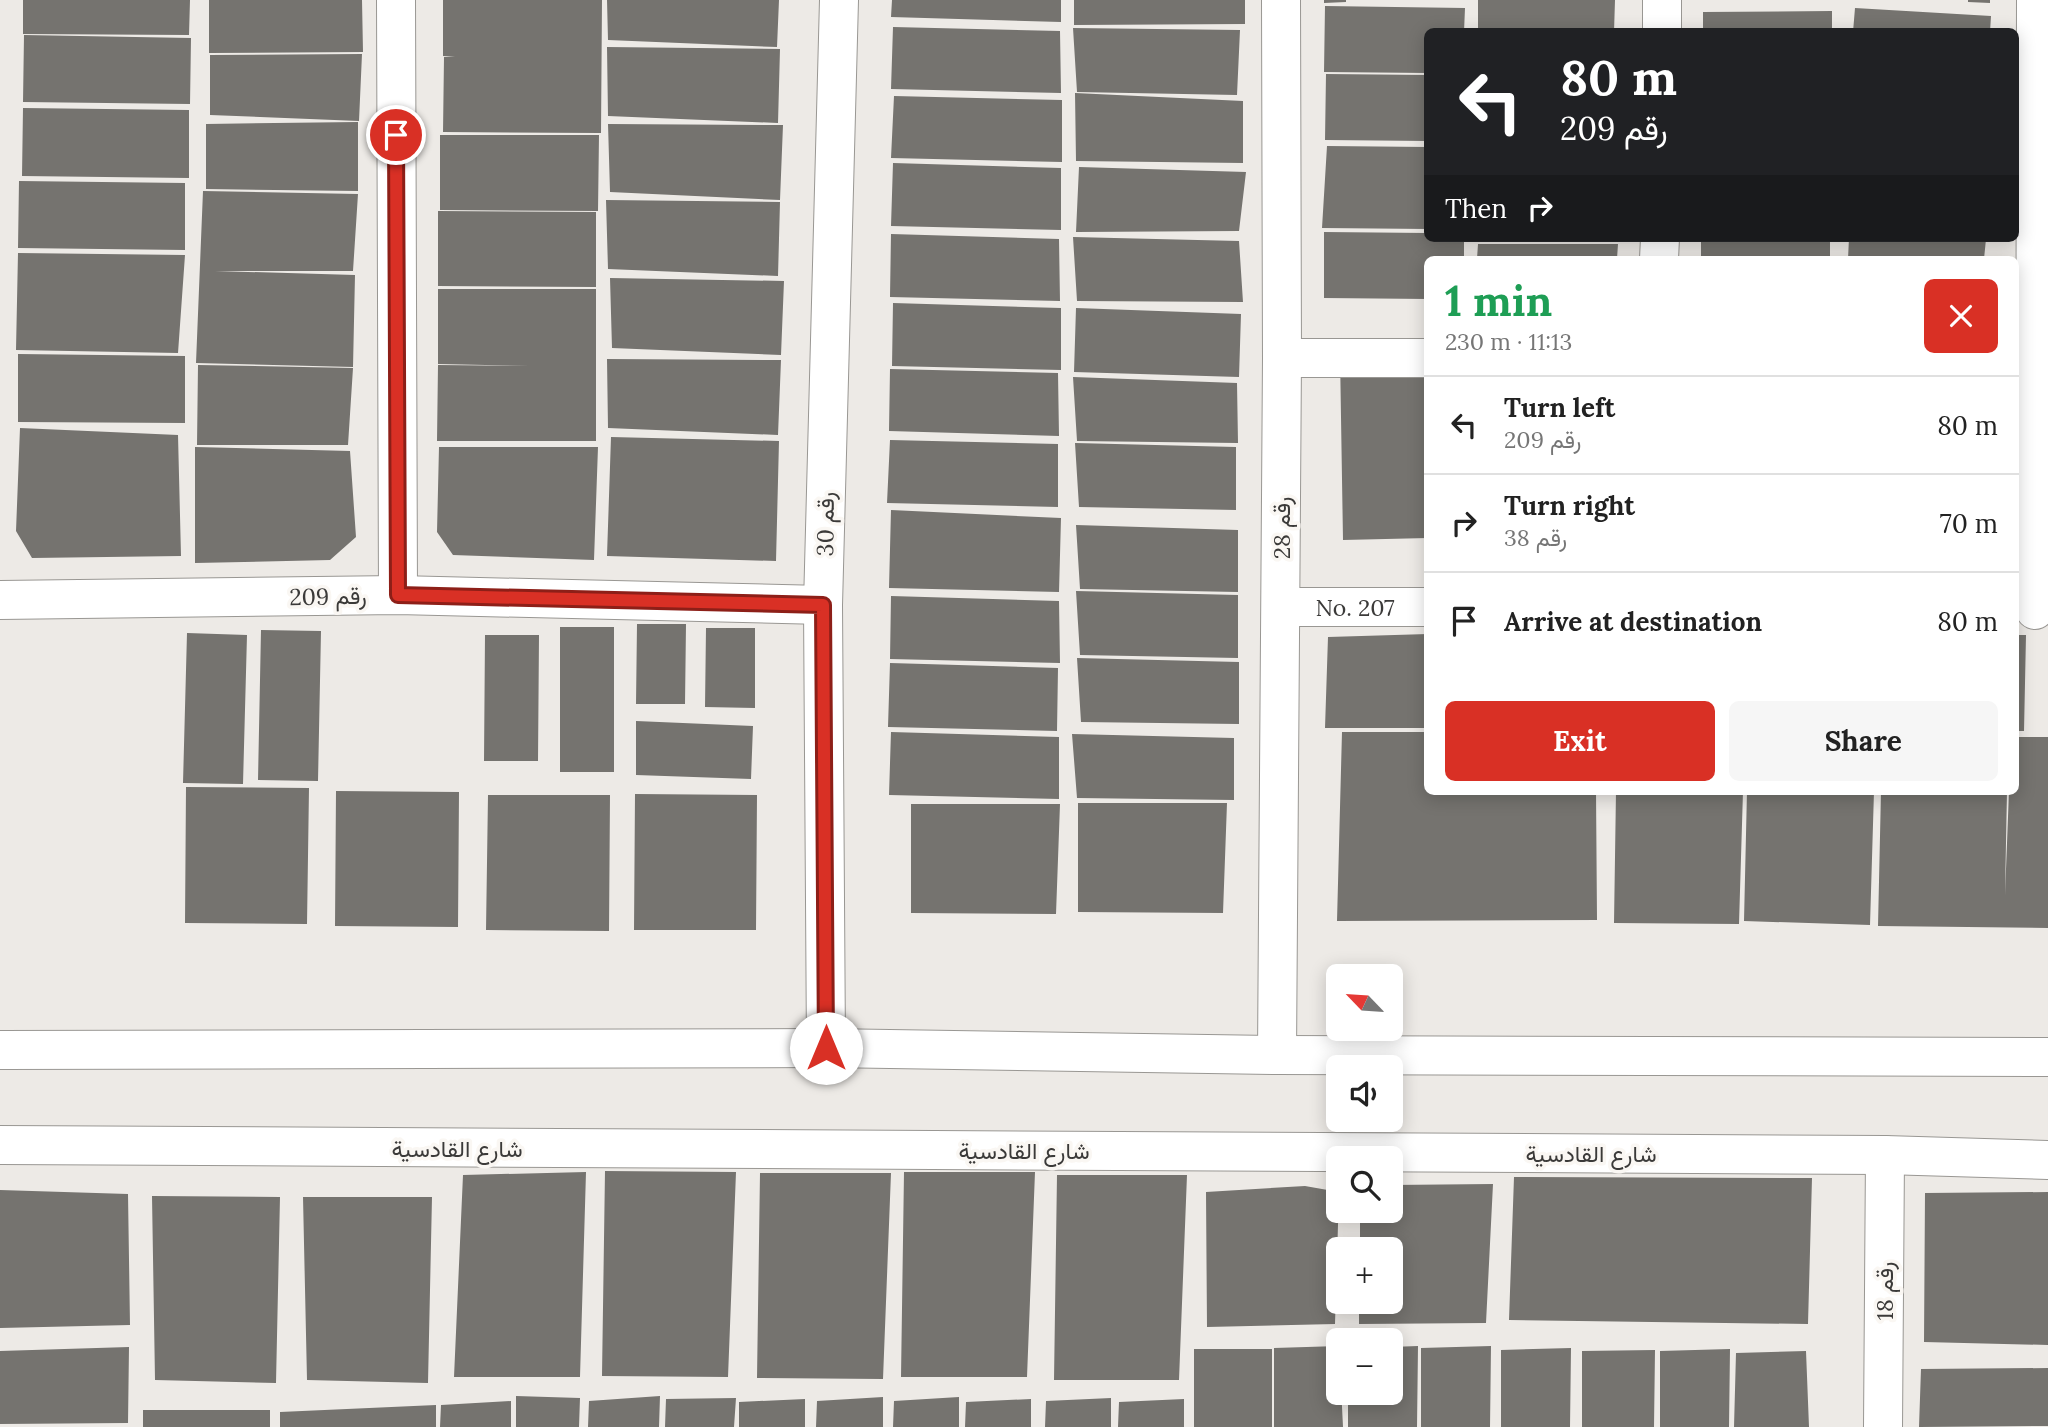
<!DOCTYPE html>
<html lang="en">
<head>
<meta charset="utf-8">
<style>
	body { margin:0; font-family:Lora,Vazirmatn,serif; background:#f6f6f6; color:#222; height:100vh; display:flex; flex-direction:column; font-size:26px; white-space:nowrap }
	* { box-sizing:border-box; margin:0 }
	p { font-size:23px; color:#767676 }
	.icon { flex:none; width:38px; height:38px; fill:none; stroke:currentColor; stroke-width:2; stroke-linecap:round; stroke-linejoin:round }
	.map { position:relative; flex:1; overflow:hidden }
	.drawer { position:absolute; left:1424px; top:256px; width:595px; height:539px; display:flex; flex-direction:column; background:#fff; border-radius:10px; box-shadow:0 4px 18px #0003 }
	.drawer>* { flex:none }
	.guide { position:absolute; left:1424px; top:28px; width:595px; height:214px; border-radius:10px; box-shadow:0 4px 18px #0003; background:#202124; color:#fff; overflow:hidden }
	.needle { width:46px; rotate:295deg }
	.tools { position:absolute; left:1326px; top:964px; display:grid; gap:14px }
	.tools a { display:grid; place-items:center; width:77px; height:77px; border-radius:10px; background:#fff; box-shadow:0 4px 18px #0003; font-size:35px }
	.pin { position:absolute; display:grid; place-items:center; width:60px; height:60px; color:#fff; margin:-30px; border:4px solid #fff; border-radius:50%; box-shadow:0 2px 7px #0007 }
	.me { position:absolute; width:77px; margin:-38px; rotate:0deg; stroke-linejoin:round; filter:drop-shadow(0 0 5px #0008) }
	.turn { display:flex; align-items:center; gap:24px; height:147px; padding:0 21px; font-size:32px }
	.turn .icon { width:91px; height:91px; stroke-width:2.5 }
	.turn b { display:block; font-size:49px; line-height:60px }
	.then { display:flex; align-items:center; height:66px; padding:0 21px; background:#0003; gap:14px; font-size:26px }
	.round { display:grid; place-items:center; flex:none; width:74px; height:74px; border-radius:10px; background:#f6f6f6 }
	.overview { display:flex; align-items:center; justify-content:space-between; height:119px; padding:0 21px }
	h1 { font-size:42px; font-weight:800; line-height:52px; color:#1e9e55 }
	.button { display:flex; gap:14px; margin-top:auto; padding:14px 21px }
	.button a { flex:1; height:80px; border-radius:10px; background:#d93025; color:#fff; font-size:28px; font-weight:800; line-height:80px; text-align:center }
	.button a+a { background:#f6f6f6; color:#222 }
	ul { padding:0; list-style:none }
	li { display:flex; align-items:center; gap:21px; height:98px; padding:0 21px; border-top:2px solid #e0e0e0 }
	li div { flex:1 }
	li b { display:block; font-size:26px }
	li em { font-style:normal }
	.map>svg:first-child { display:block }
</style>
</head>
<body>
<div class="map">
<svg width="2048" height="1427" viewBox="0 0 2048 1427">
	<rect width="100%" height="100%" fill="#edeae6"/>
	<path fill="#75736f" d="M23 0H190L189 35 23 34Z
		M209 0H362L363 52 209 53Z
		M443 0H602L601 133 443 132 444 57H455L443 56Z
		M607 0H779L777 47 608 40Z
		M892 0H1061V22L891 17Z
		M1074 0H1245V24L1074 25Z
		M1324 0H1346V2L1324 3Z
		M1478 0H1615L1614 32H1478Z
		M1968 0H1990V3L1968 2Z
		M1325 6 1465 8 1464 32H1428V73L1324 72Z
		M1855 8 1991 16 1990 32H1853Z
		M1832 11V32H1703V12Z
		M893 27 1060 31 1061 93 891 89Z
		M1073 28 1240 30 1237 95 1077 92Z
		M24 35 191 38 190 104 23 102Z
		M607 47 780 49 778 123 608 116Z
		M362 54 359 121 210 115V55Z
		M1326 74 1428 75V141L1325 140Z
		M1075 93 1243 101V163L1076 161Z
		M894 96 1062 100V162L891 158Z
		M23 108 189 110V178L22 176Z
		M358 122V191L206 189V124Z
		M608 124 783 125 780 200 610 192Z
		M440 135H599L598 211 440 210Z
		M1327 146 1428 147V229L1322 228Z
		M893 163 1061 168V230L891 226Z
		M1079 167 1246 172 1239 231 1076 232Z
		M19 181 185 183V250L18 248Z
		M203 191 358 194 353 271H215L355 275 353 367 196 363Z
		M606 200 780 202 778 276 608 269Z
		M438 211 596 212V287L438 286Z
		M1324 232 1428 233V238H1464V259H1428V299L1324 298Z
		M891 234 1059 239 1060 301 890 297Z
		M1073 237 1239 241 1243 302 1077 301Z
		M1701 238H1830V259H1701Z
		M1849 238 1986 239 1984 259H1848Z
		M1478 244H1618L1617 259H1477Z
		M18 253 185 255 178 353 16 350Z
		M610 278 784 281 781 355 612 348Z
		M438 289H596V441H437L438 365 530 366 438 364Z
		M893 303 1061 308V370L892 366Z
		M1076 308 1241 314 1239 377 1074 372Z
		M1428 353V538L1343 540 1340 355Z
		M18 354 185 356V423L18 422Z
		M607 359 781 360 778 435 608 428Z
		M198 365 353 368 348 445H197Z
		M890 369 1058 373 1059 436 889 431Z
		M1073 377 1237 383 1238 443 1077 441Z
		M20 428 178 435 181 556 32 558 16 531Z
		M611 437 779 441 776 561 607 556Z
		M890 440 1058 444V507L887 503Z
		M1075 443 1236 447V510L1079 507Z
		M195 447 350 451 356 537 330 560 195 563Z
		M439 447H598L594 560 453 555 437 532Z
		M891 510 1061 518 1059 592 889 588Z
		M1076 525 1238 530V592L1080 589Z
		M1076 591 1238 595V658L1080 655Z
		M891 596 1059 601 1060 663 890 659Z
		M637 624H686L685 704H636Z
		M560 627H614V772H560Z
		M706 628H755V708L705 707Z
		M261 630 321 631 318 781 258 780Z
		M187 633 247 635 243 784 183 783Z
		M1428 634V728H1325L1328 637Z
		M485 635H539L538 761H484Z
		M2016 635H2026L2024 731H2016Z
		M1077 658 1239 662V724L1081 722Z
		M890 663 1058 668 1057 731 888 727Z
		M636 721 753 726 751 779 636 775Z
		M891 732 1059 737V799L889 795Z
		M1342 732H1428V791H1596L1597 920 1337 921Z
		M1072 734 1234 738V800L1077 798Z
		M2016 737H2048V928L1878 926 1881 791H2007L2005 895 2009 791H2016Z
		M186 787 309 788 307 924 185 923Z
		M336 791 459 792 458 927 335 926Z
		M1616 791H1743L1739 924 1614 923Z
		M1747 791H1874L1870 925 1744 921Z
		M635 794 757 795 756 930H634Z
		M488 795H610L609 931 486 930Z
		M1078 803H1227L1223 913 1078 912Z
		M911 804H1060L1056 914 911 913Z
		M605 1171 736 1172 728 1377 602 1376Z
		M586 1172 580 1377H454L463 1175Z
		M904 1172H1035L1027 1377H901Z
		M760 1173H891L883 1379 757 1378Z
		M1057 1175H1187L1179 1380H1054Z
		M1514 1177 1812 1178 1808 1324 1509 1320Z
		M1493 1184 1486 1323 1359 1324V1302H1391V1250H1360V1211H1391V1185Z
		M1305 1186 1339 1192 1335 1324 1207 1327 1206 1192Z
		M0 1190 128 1194 130 1325 0 1328Z
		M2048 1192V1345L1924 1342 1925 1193Z
		M152 1196 280 1197 276 1383 155 1380Z
		M303 1197H432L428 1383 307 1380Z
		M1339 1346 1343 1427H1274V1348Z
		M1418 1346 1417 1427H1348V1393H1391V1347Z
		M1491 1346 1490 1427H1421V1348Z
		M129 1347 128 1423 0 1424V1351Z
		M1571 1348 1570 1427H1501V1350Z
		M1194 1349H1272V1427H1194Z
		M1730 1349 1729 1427H1660V1351Z
		M1655 1350 1654 1427H1582V1351Z
		M1806 1351 1809 1427H1734L1736 1353Z
		M2048 1368V1426L1919 1427 1921 1369Z
		M516 1396 580 1398 579 1427H516Z
		M660 1396 659 1427H588L589 1401Z
		M883 1397V1427H816L817 1401Z
		M959 1397V1427H893L894 1401Z
		M736 1398 734 1427H665L666 1399Z
		M1111 1398V1427H1045L1046 1401Z
		M805 1399V1427H739V1402Z
		M1031 1399V1427H965L966 1402Z
		M1184 1399V1427H1118L1119 1402Z
		M511 1401V1427H440L441 1405Z
		M436 1405V1427H280V1412Z
		M143 1410H270V1427H143Z"/>
	<g fill="none" stroke-linecap="round" stroke-linejoin="round">
		<g stroke="#999793" stroke-width="40">
			<g id="minor">
				<path d="M396 0 398 595"/>
				<path d="M1662 32V0"/>
				<path d="M1659 259 1660 238"/>
				<path d="M1282 358H1428"/>
				<path d="M0 600 398 595 823 605"/>
				<path id="s1" d="M1281 607H1428"/>
				<path d="M2035 610 2036 0"/>
				<path d="M826 1048 823 605 839 0"/>
				<path d="M0 1050 826 1048 1277 1055 2048 1057"/>
				<path d="M1277 1055 1282 358 1281 0"/>
				<path d="M0 1145 1885 1155 2048 1160"/>
				<path d="M1883 1427 1885 1155"/>
			</g>
		</g>
		<use href="#minor" stroke="#fff" stroke-width="38"/>
	</g>
	<g fill="none" stroke-linecap="round" stroke-linejoin="round">
		<g stroke="#8d1f18" stroke-width="18">
			<path id="route" d="M396 135 398 595 823 605 826 1048"/>
		</g>
		<use href="#route" stroke="#d93025" stroke-width="12"/>
	</g>
	<g text-anchor="middle" dominant-baseline="central" stroke-width="7" stroke-linejoin="round" paint-order="stroke">
		<g font-size="23" fill="#3b3a39" stroke="#faf7f3">
			<text transform="translate(825 524) rotate(-89)">رقم 30</text>
			<text transform="translate(1281 528) rotate(-90)">رقم 28</text>
			<text transform="translate(328 596) rotate(-1)">رقم 209</text>
			<text stroke="none"><textPath href="#s1" startOffset="74">No. 207</textPath></text>
			<text x="457" y="1148">شارع القادسية</text>
			<text x="1024" y="1150">شارع القادسية</text>
			<text x="1591" y="1153">شارع القادسية</text>
			<text transform="translate(1884 1291) rotate(-90)">رقم 18</text>
		</g>
	</g>
</svg>
<div class="tools">
<a><svg class="needle" viewBox="-14 -14 28 28"><path d="M0-13l5 13h-10z" fill="#e53935"/><path d="M0 13l5-13h-10z" fill="#767676"/></svg></a>
<a><svg class="icon" aria-label="sound" viewBox="0 0 24 24"><path d="M4 9h4l5-4v14l-5-4H4zM17 9q2 3 0 6"/></svg></a>
<a><svg class="icon" aria-label="search" viewBox="0 0 24 24"><circle cx="10" cy="10" r="6"/><path d="M15 15l6 6"/></svg></a>
<a>+</a>
<a>−</a>
</div>
<div class="pin" style="left:396px;top:135px;background:#d93025"><svg class="icon" aria-label="arrive" viewBox="0 0 24 24"><path d="M6 21V4h12l-3 4 3 4H6"/></svg></div>
<svg class="me" style="left:826px;top:1048px" viewBox="-20 -20 40 40"><circle r="19" fill="#fff"/><path d="M0-13L10 11 0 6-10 11z" fill="#d93025"/></svg>
<div class="guide">
<div class="turn"><svg class="icon" aria-label="left" viewBox="0 0 24 24"><path d="M17 20v-9H6M10 6l-5 5 5 5"/></svg><div><b>80 m</b>رقم 209</div></div>
<div class="then">Then<svg class="icon" aria-label="right" viewBox="0 0 24 24"><path d="M7 20v-9h11M14 6l5 5-5 5"/></svg></div>
</div>
<section class="drawer">
<div class="overview"><div><h1>1 min</h1><p>230 m · 11:13</p></div><a class="round" style="background:#d93025;color:#fff"><svg class="icon" aria-label="close" viewBox="0 0 24 24"><path d="M6 6l12 12M18 6L6 18"/></svg></a></div>
<ul>
<li><svg class="icon" aria-label="left" viewBox="0 0 24 24"><path d="M17 20v-9H6M10 6l-5 5 5 5"/></svg><div><b>Turn left</b><p>رقم 209</p></div><em>80 m</em></li>
<li><svg class="icon" aria-label="right" viewBox="0 0 24 24"><path d="M7 20v-9h11M14 6l5 5-5 5"/></svg><div><b>Turn right</b><p>رقم 38</p></div><em>70 m</em></li>
<li><svg class="icon" aria-label="arrive" viewBox="0 0 24 24"><path d="M6 21V4h12l-3 4 3 4H6"/></svg><div><b>Arrive at destination</b></div><em>80 m</em></li>
</ul>
<div class="button"><a>Exit</a><a>Share</a></div>
</section>
</div>
</body>
</html>
